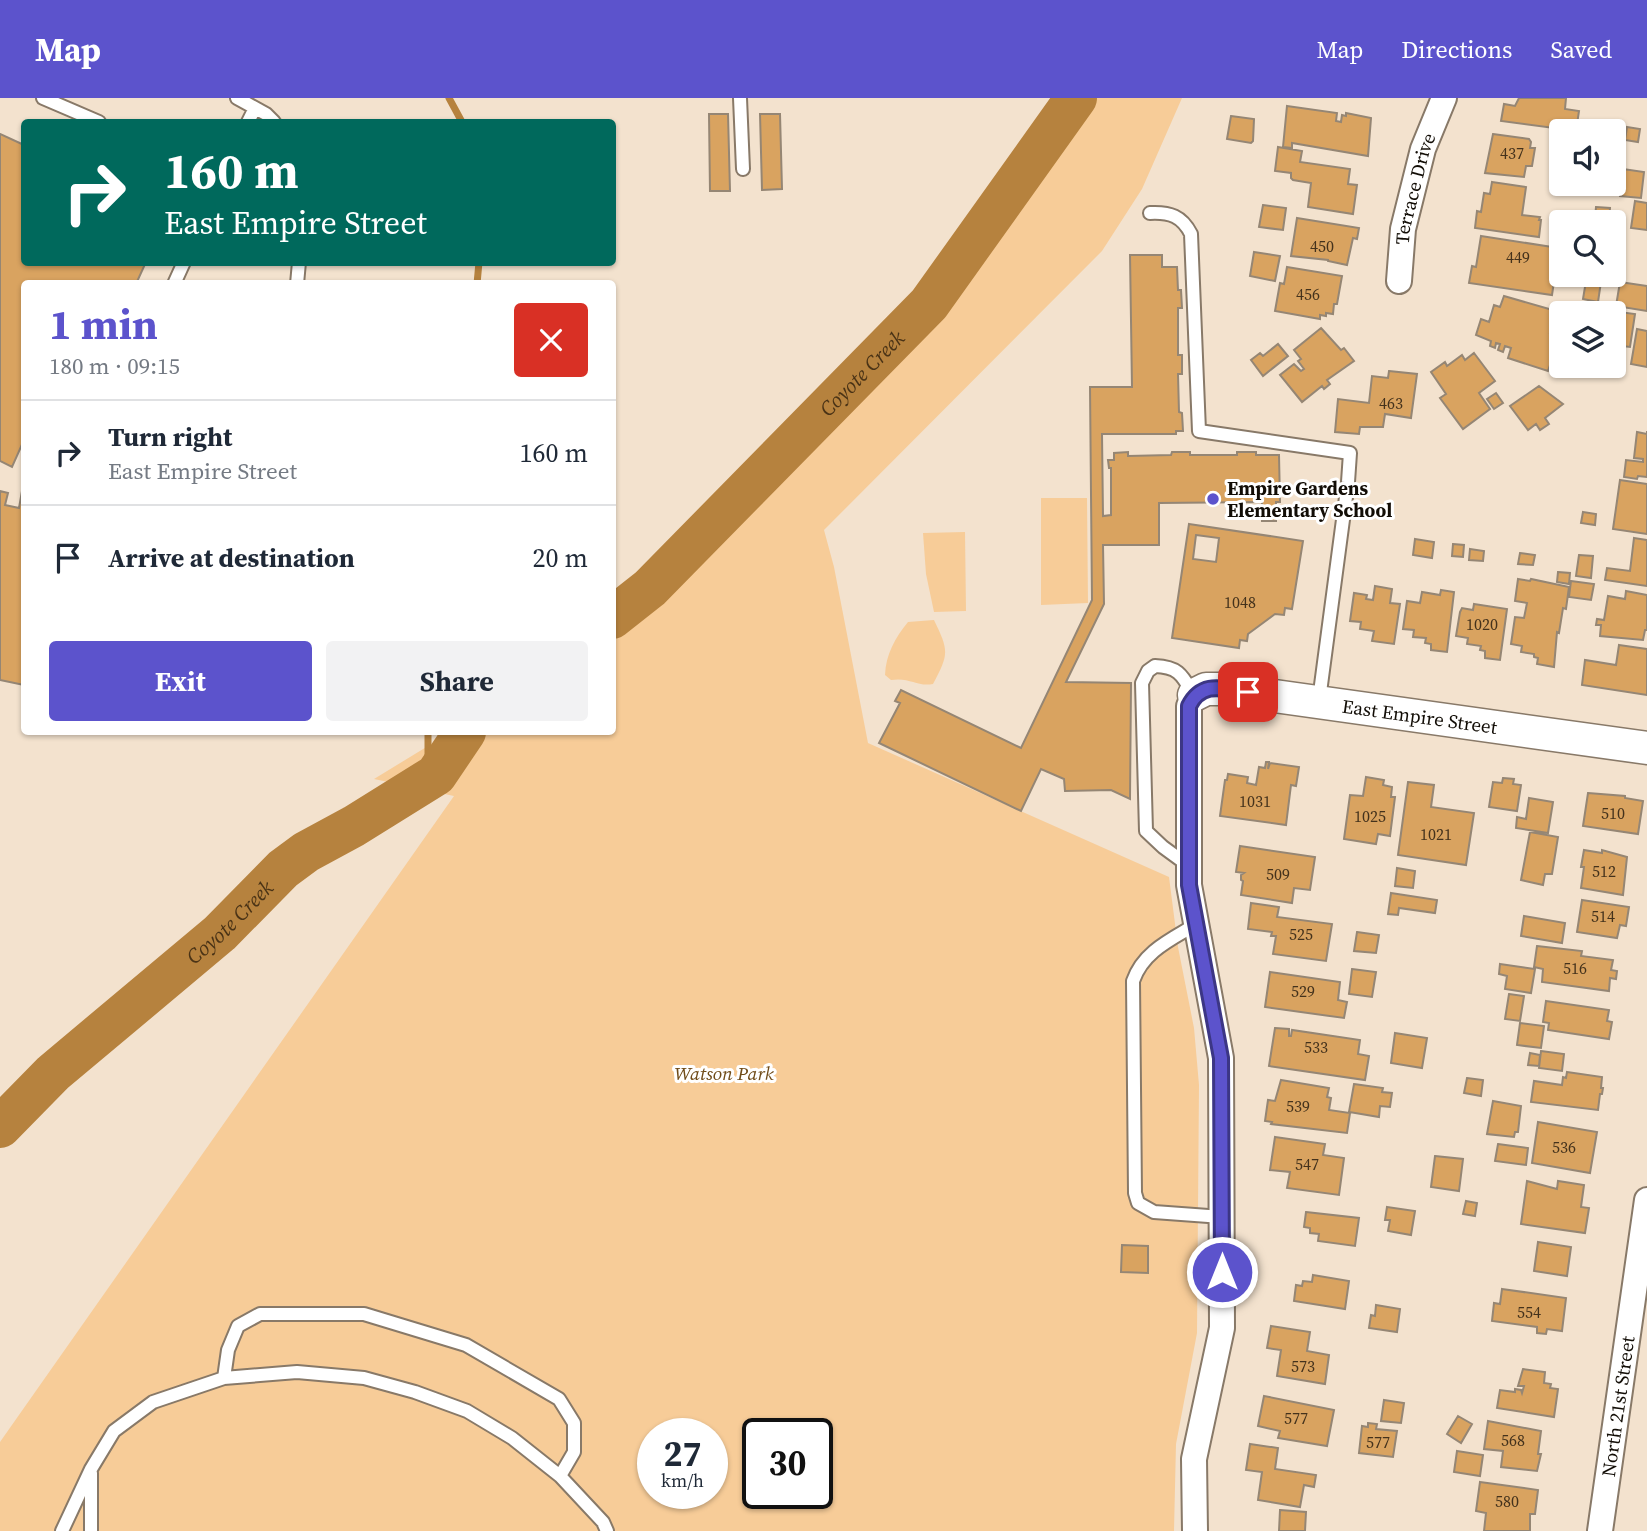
<!DOCTYPE html>
<html lang="en">
<head>
<meta charset="utf-8">
<style>
	body { margin:0; font-family:"Source Serif 4",serif; background:#f2f2f3; color:#1f2937; height:100vh; display:flex; flex-direction:column; font-size:26px; white-space:nowrap }
	* { box-sizing:border-box; margin:0 }
	p { font-size:23px; color:#747a83 }
	.icon { flex:none; width:38px; height:38px; fill:none; stroke:currentColor; stroke-width:2; stroke-linecap:round; stroke-linejoin:round }
	.map { position:relative; flex:1; overflow:hidden }
	.panel { position:absolute; left:21px; top:182px; width:595px; height:455px; display:flex; flex-direction:column; background:#fff; border-radius:7px; box-shadow:0 2px 5px #0004 }
	.panel>* { flex:none }
	.guide { position:absolute; left:21px; top:21px; width:595px; height:147px; border-radius:7px; box-shadow:0 2px 5px #0004; background:#00695c; color:#fff; overflow:hidden }
	.buttons { position:absolute; left:1549px; top:21px; display:grid; gap:14px }
	.buttons a { display:grid; place-items:center; width:77px; height:77px; border-radius:7px; background:#fff; box-shadow:0 2px 5px #0004; font-size:35px }
	.speed { position:absolute; left:637px; top:1320px; display:flex; gap:14px; font-size:35px; font-weight:700; text-align:center }
	.speed>* { display:grid; place-content:center; width:91px; height:91px; border-radius:50%; background:#fff; box-shadow:0 2px 5px #0004; line-height:1 }
	.speed small { font-size:18px; font-weight:400 }
	.speed .limit { border:4px solid #111; border-radius:10px; background:#fff; color:#111 }
	.pin { position:absolute; display:grid; place-items:center; width:60px; height:60px; color:#fff; margin:-30px; border-radius:14px; box-shadow:0 4px 10px #0006 }
	.me { position:absolute; width:77px; margin:-38px; rotate:0deg; stroke-linejoin:round; filter:drop-shadow(0 0 5px #0008) }
	.turn { display:flex; align-items:center; gap:24px; height:147px; padding:0 28px; font-size:32px }
	.turn .icon { width:91px; height:91px; stroke-width:2.5 }
	.turn b { display:block; font-size:49px; line-height:60px }
	.round { display:grid; place-items:center; flex:none; width:74px; height:74px; border-radius:7px; background:#f2f2f3 }
	.headline { display:flex; align-items:center; justify-content:space-between; height:119px; padding:0 28px }
	h1 { font-size:42px; font-weight:700; line-height:52px; color:#5c53cc }
	.button { display:flex; gap:14px; margin-top:auto; padding:14px 28px }
	.button a { flex:1; height:80px; border-radius:7px; background:#5c53cc; color:#fff; font-size:28px; font-weight:700; line-height:80px; text-align:center }
	.button a+a { background:#f2f2f3; color:#1f2937 }
	ul { padding:0; list-style:none }
	li { display:flex; align-items:center; gap:21px; height:105px; padding:0 28px; border-top:2px solid #e0e1e3 }
	li div { flex:1 }
	li b { display:block; font-size:26px }
	li em { font-style:normal }
	header { display:flex; align-items:center; gap:42px; box-sizing:border-box; height:98px; padding:0 35px; background:#5c53cc; color:#fff }
	header strong { font-size:33px }
	nav { display:flex; gap:38px; margin-inline-start:auto; font-size:24px }
	.map>svg:first-child { display:block }
</style>
</head>
<body>
<header>
<strong>Map</strong>
<nav><a>Map</a><a>Directions</a><a>Saved</a></nav>
</header>
<div class="map">
<svg width="1647" height="1433" viewBox="0 0 1647 1433">
	<rect width="100%" height="100%" fill="#f3e2ce"/>
	<path fill="#f7cc98" fill-rule="evenodd" d="M1075 0H1182L1142 91 1102 153 824 432 834 469 868 645 1169 779 1178 849 1194 930 1199 987 1197 1235 1176 1346 1174 1433H0V1344L454 698 374 681 451 634H612L613 506 721 414 856 269 977 134ZM653 1335H712V1395H653ZM758 1335H817V1395H758Z
		M1041 400H1087L1088 505 1041 507Z
		M965 434 966 513 934 514 926 476 923 435Z
		M934 522C949 553 949 556 933 586 917 589 910 579 891 582L885 577C886 556 895 540 908 524Z"/>
	<g fill="none" stroke-linecap="round" stroke-linejoin="round">
		<path stroke="#b6823e" stroke-width="7" d="M449 0 462 24
			M477 186 479 164
			M428 634V665L436 677"/>
		<g stroke="#b6823e" stroke-width="42">
			<path id="s1" d="M612 520 650 490 929 206 1076 0"/>
			<path id="s2" d="M0 1029 53 975 220 835 283 771 306 754 354 728 436 677 465 634"/>
		</g>
	</g>
	<path fill="#d9a360" stroke="#958674" stroke-width="2" fill-rule="evenodd" d="M1519 0H1566L1565 11 1579 13 1576 33 1501 23 1504 6 1515 8Z
		M1287 8 1337 15 1336 23 1341 24 1342 17 1346 18V15L1371 20 1368 58 1292 45V50L1283 49Z
		M709 16H728L730 93H710Z
		M760 16H780L782 91 762 92Z
		M1231 18 1254 21 1253 43 1251 45 1227 41Z
		M1627 29 1640 31 1638 44 1625 42Z
		M1555 35 1561 36V62L1551 60Z
		M0 36 24 47V164H146L136 186H24V342L12 369 0 363Z
		M1493 36 1529 41 1531 44 1530 50H1535L1532 68H1526L1524 79 1485 75Z
		M1278 49 1302 53 1300 64 1350 71 1348 86 1357 87 1353 116 1308 109 1311 85 1293 82 1291 80V75L1275 73Z
		M1623 71 1644 74 1641 100 1620 98Z
		M1492 84 1526 89 1522 117 1540 119 1539 122H1541L1539 139 1475 130 1477 113 1481 114 1484 95 1490 96Z
		M1635 103 1647 105V132L1631 130Z
		M1263 107 1286 110 1283 132 1259 129Z
		M1596 109 1610 110 1609 121 1595 120Z
		M1297 120 1359 130 1357 141 1353 140 1347 167 1328 163V162L1291 158Z
		M1481 138 1559 150 1552 197 1469 185 1472 168 1476 169Z
		M1254 154 1280 158 1275 183 1250 178Z
		M1130 157H1162V169H1177L1178 192H1181L1182 210H1178V257H1182V276H1178L1179 314 1182 315 1183 333H1176V336H1102L1103 418 1111 417V370H1109L1108 362H1114V355L1128 354V358L1171 357 1172 354H1190V357H1237V354H1256V357H1279L1280 404H1276V423H1262V404L1159 405V447H1103L1104 506 1066 584 1131 585 1130 701 1111 692 1065 693 1064 681 1041 671 1021 713 879 645 900 605 895 603 901 592 1021 650 1092 502 1090 289H1132Z
		M1287 169 1342 178 1337 206H1334L1333 216 1326 215V218L1320 217V221L1275 213 1280 185 1284 186Z
		M1587 177H1602L1598 204 1583 201Z
		M1620 184 1647 188V213L1616 208Z
		M1504 198 1556 213 1550 235 1560 238 1548 273 1508 260 1511 250 1505 248 1503 254 1498 252 1500 246 1496 245 1495 250 1490 248 1491 243 1476 237 1481 221 1489 224 1494 207 1500 209Z
		M1604 212 1635 216 1630 249 1614 247V215H1604Z
		M1321 230 1341 252 1344 250 1354 263 1327 282 1330 286 1324 291 1322 288 1302 304 1280 277 1294 266 1301 273 1304 271 1298 263 1301 261 1294 252Z
		M1637 231 1647 233V269L1631 266Z
		M1278 246 1288 258 1263 278 1251 262 1260 255 1263 258Z
		M1474 255 1495 283 1479 295 1490 311 1463 331 1440 300 1446 296 1431 274 1445 264 1447 268 1462 257 1465 262Z
		M1389 273 1417 276 1411 320 1385 316 1383 329H1360L1359 336 1335 334 1338 301 1369 305 1372 278 1388 280Z
		M1539 288 1563 306 1545 320 1549 326 1540 332 1536 326 1528 332 1510 308Z
		M1496 295 1503 305 1494 311 1487 301Z
		M1647 333V379L1638 378 1637 381 1624 379 1626 362 1643 364V361L1634 360 1637 334 1647 336Z
		M1620 382 1647 386V436L1613 431Z
		M0 393 8 395 5 407 19 410 22 393 24 394V587L0 582Z
		M1583 414 1596 416 1595 427 1581 425Z
		M1189 426 1303 443 1292 511 1285 510 1284 517 1275 516 1248 536 1247 543 1240 542 1239 550 1172 540ZM1196 437 1219 440 1216 464 1193 461Z
		M1634 440 1647 442V488L1605 482 1607 470 1630 473Z
		M1415 441 1434 444 1432 460 1413 457Z
		M1453 446 1464 447 1463 459 1452 458Z
		M1470 451 1484 453 1483 463 1469 462Z
		M1520 455 1535 457 1533 467 1518 466Z
		M1579 457 1593 458 1591 480 1576 478Z
		M1558 474 1570 475 1569 486 1557 484Z
		M1518 481 1530 483 1531 481 1569 489 1566 511 1563 510 1559 535 1557 534 1554 569 1537 566 1538 560 1534 559V556L1521 554 1522 548 1511 546 1515 519 1524 520 1527 505 1515 503Z
		M1571 483 1594 486 1591 502 1569 499Z
		M1375 488 1392 491 1390 505 1400 506 1394 546 1372 543 1374 533 1360 531 1361 524 1350 523 1354 495 1367 497 1366 501 1373 502Z
		M1441 492 1454 494 1447 554 1431 552V546L1425 545 1426 540 1413 539 1414 532 1403 531 1407 503 1420 505 1422 494 1440 497Z
		M1626 493 1647 497V532H1645L1643 542 1600 538 1601 527H1596L1597 521 1604 522 1608 498 1625 501Z
		M1474 506 1507 511 1500 562 1485 560V553L1480 552 1481 548 1467 546 1468 540 1456 538 1460 514 1462 510 1473 512Z
		M1619 547 1647 551V597L1582 587 1585 562 1616 567Z
		M1266 664H1269L1268 671 1270 665 1299 669 1296 688 1291 687 1286 727 1220 718 1225 682H1227L1228 676 1248 679 1247 685 1256 687 1259 669 1265 670Z
		M1366 679 1384 682 1383 687 1392 689 1391 699H1395L1390 738 1378 736 1376 746 1344 741 1350 697 1363 698Z
		M1503 680 1514 681 1513 686 1521 687 1517 713 1489 709 1493 684 1502 685Z
		M1408 684 1434 687 1431 709 1474 715 1466 767 1398 757Z
		M1588 695 1625 698V700L1643 703 1638 736 1583 728Z
		M1529 700 1553 704 1548 735 1516 730 1517 719 1526 721Z
		M1530 734 1558 739 1552 776H1545L1543 787 1521 782Z
		M1240 748 1315 759 1310 792 1294 790 1292 805 1241 797 1243 783 1241 782V777L1244 775 1236 774Z
		M1584 752 1602 755V752L1627 759 1623 797 1581 790 1584 769H1581Z
		M1397 770 1415 773 1413 790 1395 788Z
		M1391 795 1437 802 1435 815 1399 810 1398 817 1388 816Z
		M1582 802 1629 809 1626 828 1620 827 1617 840 1577 834Z
		M1251 805 1279 809 1277 819 1332 826 1326 863 1273 856 1276 838H1271L1272 834 1248 831Z
		M1524 818 1565 825 1562 845 1521 838Z
		M1357 834 1379 837 1376 855 1354 853Z
		M1537 848 1582 853 1581 858 1613 862 1611 872 1617 873 1616 881 1610 880 1609 893 1542 884 1543 871 1534 869Z
		M1500 866 1535 871 1531 895 1505 891 1507 878 1499 876Z
		M1352 871 1376 874 1372 899 1349 896Z
		M1270 874 1340 884 1338 902 1347 904 1344 920 1265 909Z
		M1509 896 1524 898 1520 923 1505 921Z
		M1546 903 1609 912 1607 923 1612 924 1609 941 1548 932 1549 925 1543 924Z
		M1520 925 1544 928 1541 950 1517 947Z
		M1275 930 1289 931V938H1291L1292 932 1360 942 1358 956 1369 958 1365 982 1269 968Z
		M1395 935 1427 940 1422 970 1391 965Z
		M1541 953 1564 956 1562 973 1539 970Z
		M1530 955 1540 957 1539 968 1528 967Z
		M1567 974 1602 979 1601 990H1603L1602 996H1600L1598 1012 1531 1004 1534 983 1562 987 1563 979 1566 980Z
		M1467 980 1483 982 1481 998 1464 995Z
		M1281 982 1329 990 1327 999 1331 1000 1329 1012 1350 1015 1347 1035 1271 1026 1272 1024 1265 1023 1268 1002 1275 1003Z
		M1354 986 1383 990 1382 994 1392 995 1390 1009 1380 1008 1379 1019 1349 1014Z
		M1493 1003 1521 1008 1518 1034H1515L1514 1039 1487 1036Z
		M1538 1024 1597 1034 1590 1075 1532 1065Z
		M1275 1039 1325 1046 1323 1057 1344 1060 1339 1097 1287 1090 1290 1074 1270 1072Z
		M1498 1046 1528 1050 1526 1067 1495 1063Z
		M1435 1058 1463 1061 1459 1093 1431 1089Z
		M1527 1083 1557 1091 1558 1083 1584 1087 1581 1109 1589 1110 1585 1135 1521 1126Z
		M1466 1103 1477 1105 1475 1118 1463 1116Z
		M1387 1109 1415 1113 1411 1137 1388 1133 1390 1122H1385Z
		M1306 1114 1359 1120 1355 1148 1318 1143 1319 1136 1310 1135V1130L1304 1129Z
		M1538 1144 1571 1149 1567 1178 1534 1173Z
		M1122 1147 1148 1148V1175L1121 1174Z
		M1313 1177 1349 1183 1345 1211 1294 1203 1296 1187 1302 1188 1303 1183 1312 1184Z
		M1502 1191 1566 1200 1562 1233 1547 1231 1546 1236 1537 1235V1229L1492 1223 1494 1205 1500 1206Z
		M1376 1207 1400 1211 1397 1234 1369 1230 1371 1217 1375 1218Z
		M1271 1228 1310 1234 1307 1253 1329 1257 1325 1286 1277 1278 1281 1252 1267 1250Z
		M1523 1271 1545 1274 1544 1285 1551 1286 1550 1290 1558 1291 1554 1319 1497 1310 1500 1292 1515 1294V1291L1521 1292 1522 1295 1524 1288H1518Z
		M1264 1298 1334 1312 1327 1348 1278 1340 1280 1333 1258 1328Z
		M1384 1302 1404 1305 1401 1325 1381 1323Z
		M1458 1318 1472 1326 1461 1345 1447 1336Z
		M1488 1323 1541 1333 1538 1356H1541L1537 1373 1501 1369 1503 1353 1484 1351Z
		M1368 1325 1377 1326 1376 1331 1397 1333 1393 1359 1359 1355 1362 1328 1368 1329Z
		M1250 1346 1278 1350 1275 1371 1316 1377 1314 1389 1304 1387 1300 1409 1258 1402 1262 1374 1246 1372Z
		M1457 1353 1483 1357 1480 1378 1454 1374Z
		M1480 1384 1538 1392 1535 1416H1530V1433H1484L1486 1415 1476 1413Z
		M1280 1412 1306 1414 1305 1433H1279Z"/>
	<g fill="none" stroke-linecap="round" stroke-linejoin="round">
		<g stroke="#887968" stroke-width="16">
			<path id="service" d="M43 0 99 24
				M237 0 266 16 274 24
				M740 0 743 71
				M248 24 255 10
				M1150 115C1170 114 1182 118 1191 136L1199 333 1350 355 1348 384 1319 602
				M174 186 184 164
				M297 186 299 164
				M1189 768 1163 749 1146 733 1142 585 1148 573 1155 568C1179 569 1182 577 1194 597
				M1195 827C1170 842 1143 854 1133 883L1135 1095 1138 1105 1154 1114 1222 1119
				M224 1280 228 1252 238 1228 260 1216H364L466 1247 559 1301 574 1325V1354L560 1378
				M91 1375V1433
				M62 1433 91 1371 114 1333 153 1304 224 1280 297 1274 364 1280 415 1294 467 1313 512 1340 560 1378 603 1424 607 1433"/>
		</g>
		<g stroke="#887968" stroke-width="28">
			<g id="minor">
				<path id="s3" d="M1399 183 1403 131 1423 51 1444 0"/>
				<path d="M1194 597 1189 608V787L1221 960 1222 1230 1194 1361 1195 1433"/>
				<path id="s4" d="M1600 1433 1647 1102"/>
			</g>
		</g>
		<g stroke="#887968" stroke-width="35">
			<g id="tertiary">
				<path id="s5" d="M1194 597 1206 591H1224L1647 650"/>
			</g>
		</g>
		<use href="#service" stroke="#fff" stroke-width="12"/>
		<use href="#minor" stroke="#fff" stroke-width="24"/>
		<use href="#tertiary" stroke="#fff" stroke-width="32"/>
	</g>
	<g fill="none" stroke-linecap="round" stroke-linejoin="round">
		<g stroke="#3c3685" stroke-width="18">
			<path id="route" d="M1222 1174 1221 960 1189 787V608C1202 582 1224 591 1248 594"/>
		</g>
		<use href="#route" stroke="#5c53cc" stroke-width="12"/>
	</g>
	<circle fill="#5c53cc" stroke="#fff" stroke-width="2.5" cx="1213" cy="401" r="7"/>
	<g text-anchor="middle" dominant-baseline="central" stroke-width="6" stroke-linejoin="round" paint-order="stroke">
		<g font-size="16" fill="#44321c">
			<text x="1512" y="55">437</text>
			<text x="1322" y="148">450</text>
			<text x="1518" y="159">449</text>
			<text x="1308" y="196">456</text>
			<text x="1391" y="305">463</text>
			<text x="1240" y="504">1048</text>
			<text x="1482" y="526">1020</text>
			<text x="1255" y="703">1031</text>
			<text x="1613" y="715">510</text>
			<text x="1370" y="718">1025</text>
			<text x="1436" y="736">1021</text>
			<text x="1604" y="773">512</text>
			<text x="1278" y="776">509</text>
			<text x="1603" y="818">514</text>
			<text x="1301" y="836">525</text>
			<text x="1575" y="870">516</text>
			<text x="1303" y="893">529</text>
			<text x="1316" y="949">533</text>
			<text x="1298" y="1008">539</text>
			<text x="1564" y="1049">536</text>
			<text x="1307" y="1066">547</text>
			<text x="1529" y="1214">554</text>
			<text x="1303" y="1268">573</text>
			<text x="1296" y="1320">577</text>
			<text x="1513" y="1342">568</text>
			<text x="1378" y="1344">577</text>
			<text x="1507" y="1403">580</text>
		</g>
		<g font-size="19" fill="#120d06" stroke="#fff">
			<text stroke="none"><textPath href="#s3" startOffset="94">Terrace Drive</textPath></text>
			<text stroke="none"><textPath href="#s5" startOffset="229">East Empire Street</textPath></text>
			<text stroke="none"><textPath href="#s4" startOffset="126">North 21st Street</textPath></text>
		</g>
		<g font-size="19" font-weight="bold" fill="#120d06" stroke="#fff" text-anchor="start">
			<text x="1227" y="390">Empire Gardens<tspan x="1227" dy="22">Elementary School</tspan></text>
		</g>
		<g font-size="19" font-style="italic" fill="#6f4b18" stroke="#fff">
			<text x="724" y="975">Watson Park</text>
		</g>
		<g font-size="21" font-style="italic" fill="#4a3316" stroke="#fff">
			<text stroke="none"><textPath href="#s1" startOffset="350">Coyote Creek</textPath></text>
			<text stroke="none"><textPath href="#s2" startOffset="308">Coyote Creek</textPath></text>
		</g>
	</g>
</svg>
<div class="buttons">
<a><svg class="icon" aria-label="sound" viewBox="0 0 24 24"><path d="M4 9h4l5-4v14l-5-4H4zM17 9q2 3 0 6"/></svg></a>
<a><svg class="icon" aria-label="search" viewBox="0 0 24 24"><circle cx="10" cy="10" r="6"/><path d="M15 15l6 6"/></svg></a>
<a><svg class="icon" aria-label="layers" viewBox="0 0 24 24"><path d="M12 4l9 5-9 5-9-5zM3 14l9 5 9-5"/></svg></a>
</div>
<div class="speed"><div>27<small>km/h</small></div><div class="limit">30</div></div>
<div class="pin" style="left:1248px;top:594px;background:#d93025"><svg class="icon" aria-label="arrive" viewBox="0 0 24 24"><path d="M6 21V4h12l-3 4 3 4H6"/></svg></div>
<svg class="me" style="left:1222px;top:1174px" viewBox="-20 -20 40 40"><circle r="17" fill="#5c53cc" stroke="#fff" stroke-width="3"/><path d="M0-11L8 9 0 5-8 9z" fill="#fff"/></svg>
<div class="guide">
<div class="turn"><svg class="icon" aria-label="right" viewBox="0 0 24 24"><path d="M7 20v-9h11M14 6l5 5-5 5"/></svg><div><b>160 m</b>East Empire Street</div></div>
</div>
<section class="panel">
<div class="headline"><div><h1>1 min</h1><p>180 m · 09:15</p></div><a class="round" style="background:#d93025;color:#fff"><svg class="icon" aria-label="close" viewBox="0 0 24 24"><path d="M6 6l12 12M18 6L6 18"/></svg></a></div>
<ul>
<li><svg class="icon" aria-label="right" viewBox="0 0 24 24"><path d="M7 20v-9h11M14 6l5 5-5 5"/></svg><div><b>Turn right</b><p>East Empire Street</p></div><em>160 m</em></li>
<li><svg class="icon" aria-label="arrive" viewBox="0 0 24 24"><path d="M6 21V4h12l-3 4 3 4H6"/></svg><div><b>Arrive at destination</b></div><em>20 m</em></li>
</ul>
<div class="button"><a>Exit</a><a>Share</a></div>
</section>
</div>
</body>
</html>
